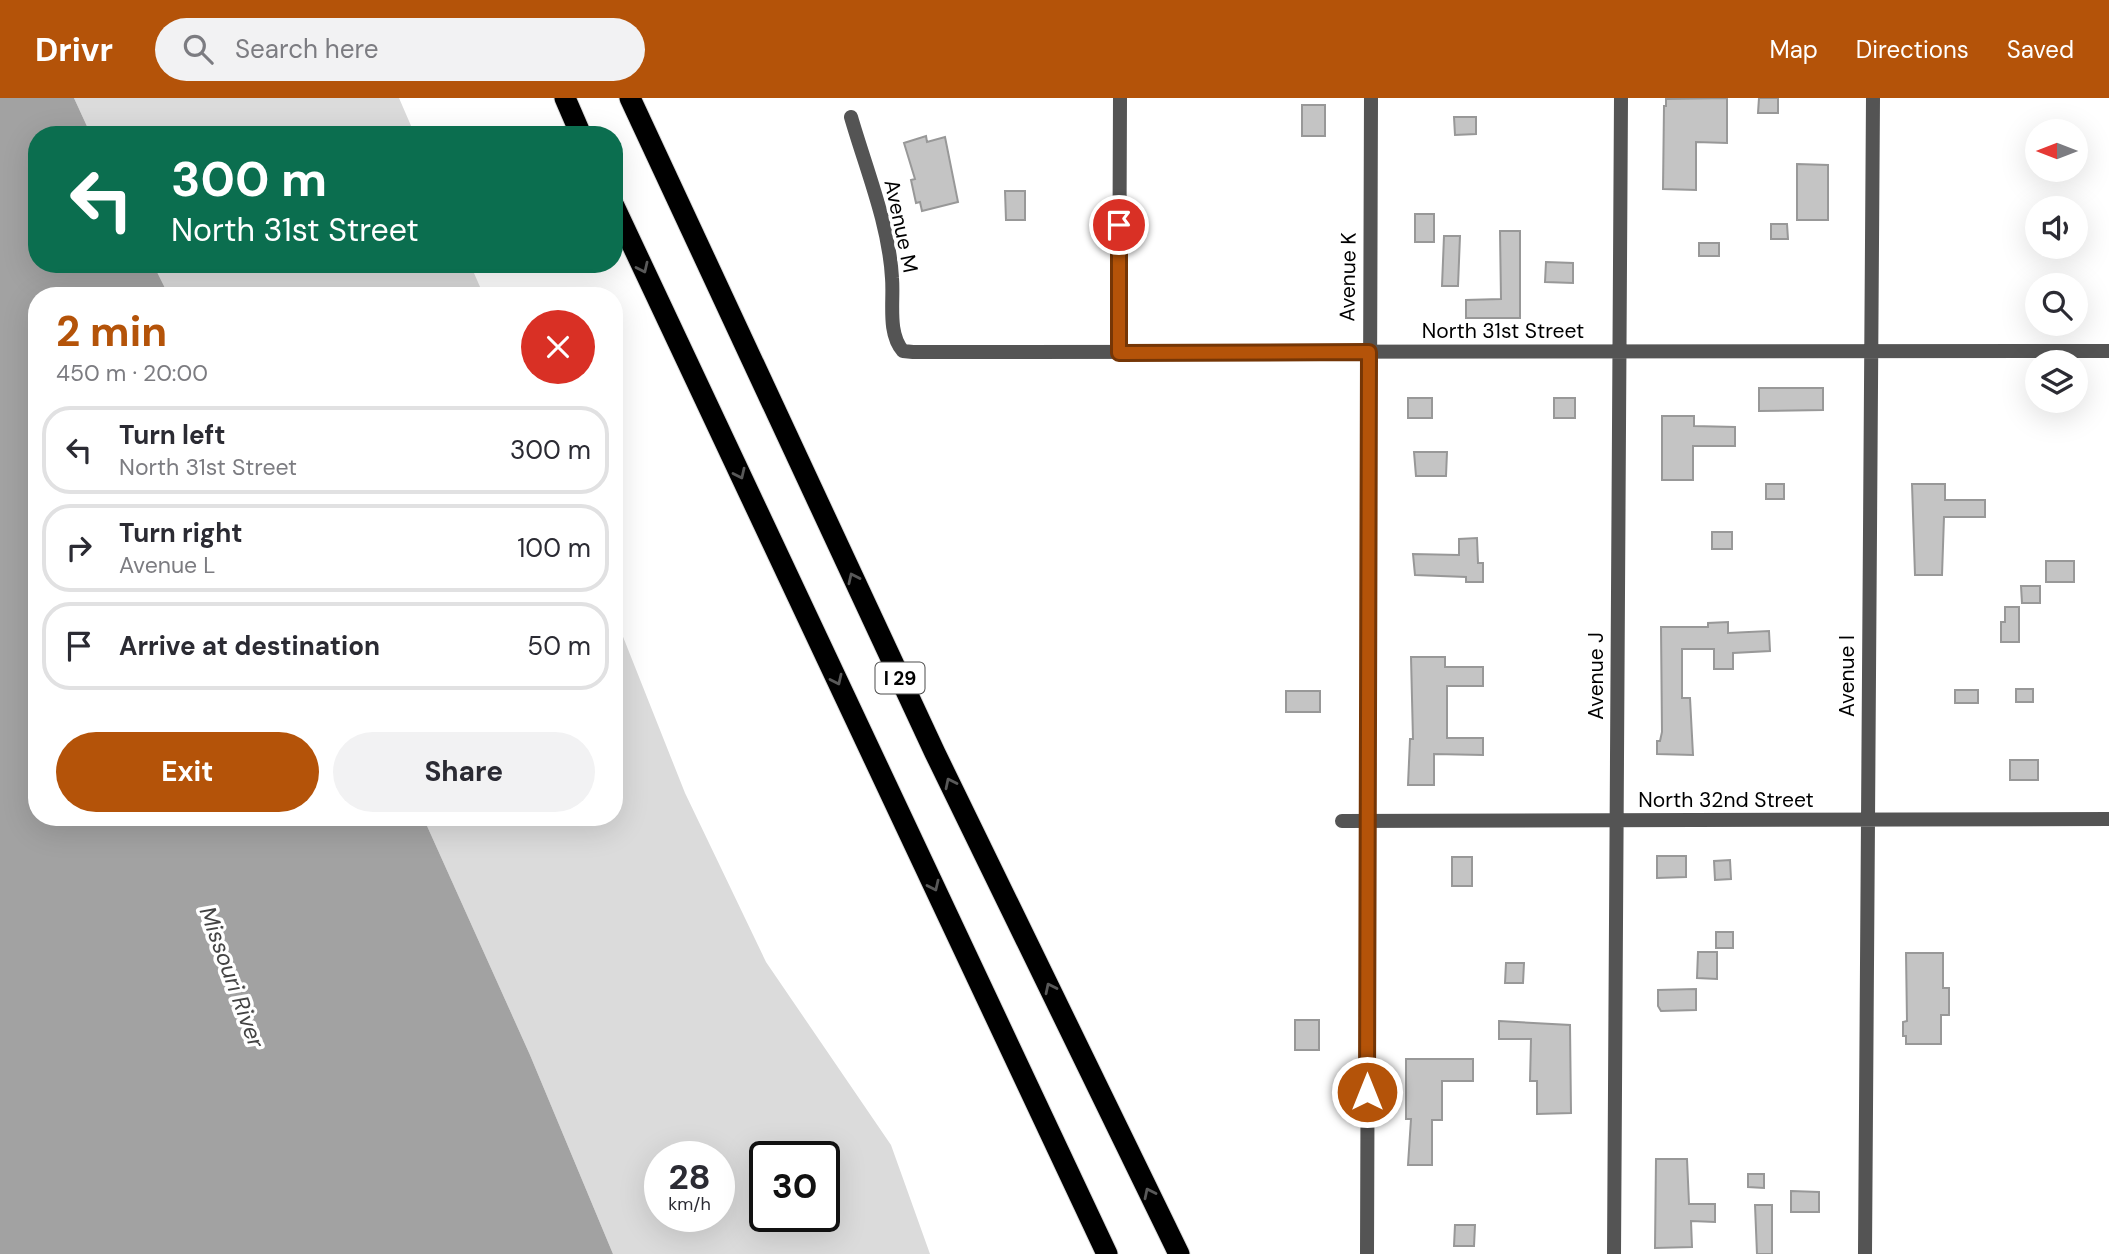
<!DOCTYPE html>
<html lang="en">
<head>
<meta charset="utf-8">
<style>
	body { margin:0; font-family:"DM Sans",sans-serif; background:#f2f2f3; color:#2b2b33; height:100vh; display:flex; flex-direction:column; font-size:26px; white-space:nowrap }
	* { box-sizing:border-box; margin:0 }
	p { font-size:23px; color:#7c7c81 }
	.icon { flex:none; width:38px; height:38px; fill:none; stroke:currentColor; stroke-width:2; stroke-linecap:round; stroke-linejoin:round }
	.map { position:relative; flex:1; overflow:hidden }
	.details { position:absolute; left:28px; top:189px; width:595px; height:539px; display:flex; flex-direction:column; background:#fff; border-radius:28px; box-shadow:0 7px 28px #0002 }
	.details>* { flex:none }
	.banner { position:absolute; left:28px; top:28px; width:595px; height:147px; border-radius:28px; box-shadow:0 7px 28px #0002; background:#0b6e4f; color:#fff; overflow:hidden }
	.needle { width:46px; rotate:270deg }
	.controls { position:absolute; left:2025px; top:21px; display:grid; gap:14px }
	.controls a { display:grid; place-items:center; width:63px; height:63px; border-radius:50%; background:#fff; box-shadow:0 7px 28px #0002; font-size:35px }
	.speed { position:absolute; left:644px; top:1043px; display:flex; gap:14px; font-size:35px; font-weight:700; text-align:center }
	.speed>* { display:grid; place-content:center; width:91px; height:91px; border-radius:50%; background:#fff; box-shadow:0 7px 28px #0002; line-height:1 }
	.speed small { font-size:18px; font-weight:400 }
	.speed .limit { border:4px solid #111; border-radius:10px; background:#fff; color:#111 }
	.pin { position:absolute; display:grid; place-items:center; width:60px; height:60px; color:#fff; margin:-30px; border:4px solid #fff; border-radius:50%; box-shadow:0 2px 7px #0007 }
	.me { position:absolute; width:77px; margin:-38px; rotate:0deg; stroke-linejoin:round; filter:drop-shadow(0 0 5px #0008) }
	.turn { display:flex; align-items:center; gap:24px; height:147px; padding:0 28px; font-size:32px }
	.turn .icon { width:91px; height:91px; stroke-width:2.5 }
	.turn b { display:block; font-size:49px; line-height:60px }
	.round { display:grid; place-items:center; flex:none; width:74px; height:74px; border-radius:37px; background:#f2f2f3 }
	.summary { display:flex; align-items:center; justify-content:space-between; height:119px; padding:0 28px }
	h1 { font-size:42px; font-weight:700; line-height:52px; color:#b45309 }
	.button { display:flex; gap:14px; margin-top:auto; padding:14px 28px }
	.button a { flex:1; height:80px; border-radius:42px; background:#b45309; color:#fff; font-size:28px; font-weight:700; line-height:80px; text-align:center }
	.button a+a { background:#f2f2f3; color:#2b2b33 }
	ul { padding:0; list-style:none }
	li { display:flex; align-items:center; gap:21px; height:88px; margin:0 14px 10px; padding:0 14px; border:4px solid #e1e1e2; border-radius:28px }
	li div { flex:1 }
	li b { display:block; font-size:26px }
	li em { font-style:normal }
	header { display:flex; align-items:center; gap:42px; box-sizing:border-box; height:98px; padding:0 35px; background:#b45309; color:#fff }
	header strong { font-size:33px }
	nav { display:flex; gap:38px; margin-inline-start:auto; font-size:24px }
	.search { width:490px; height:63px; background:#f2f2f3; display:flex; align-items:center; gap:18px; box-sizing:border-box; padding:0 24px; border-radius:38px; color:#7c7c81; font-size:26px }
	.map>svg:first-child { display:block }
</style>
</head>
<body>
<header>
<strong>Drivr</strong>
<div class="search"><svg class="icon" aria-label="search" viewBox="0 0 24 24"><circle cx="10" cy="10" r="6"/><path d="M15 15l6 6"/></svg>Search here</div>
<nav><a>Map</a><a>Directions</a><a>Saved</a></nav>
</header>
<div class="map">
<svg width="2109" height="1156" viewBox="0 0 2109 1156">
	<rect width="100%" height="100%" fill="#fff"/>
	<path fill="#dbdbdb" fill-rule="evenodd" d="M74 0H399L415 37H91Z
		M153 166H470L484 198H169Z
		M614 516 685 695 766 864 891 1047 930 1156H613L530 957 423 719H614ZM660 1059H719V1118H660ZM765 1059H824V1118H765Z"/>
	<path fill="#a2a2a2" d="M0 0H74L91 37H37V166H153L169 198H37V719H423L530 957 613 1156H0Z"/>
	<path fill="#c4c4c4" stroke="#989898" stroke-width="2" d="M1727 0V45L1696 44V92L1663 91 1664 8H1666V1Z
		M1759 0H1778V15H1758Z
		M1302 7H1325V38H1302Z
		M1454 19H1476V36L1455 37Z
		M926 38 927 44 945 39 958 104 922 113 920 104 916 105 911 82 915 81 904 45Z
		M1797 66 1828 67V122H1797Z
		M1005 93H1025V122H1006Z
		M1415 116H1434V144H1415Z
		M1771 126H1787L1788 141H1771Z
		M1500 133H1520V220H1466V202L1501 201Z
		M1444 138H1460L1458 188H1442Z
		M1699 145H1719V158H1699Z
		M1546 164 1573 165V185L1545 184Z
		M1759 290H1823V312L1759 313Z
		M1408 300H1432V320H1408Z
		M1554 300H1575V320H1554Z
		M1662 318H1694V328L1735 329V348H1693V382H1662Z
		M1414 354H1447L1446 378H1416Z
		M1766 386H1784V401H1766Z
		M1912 386H1945V402H1985V419H1944L1942 477H1915Z
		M1712 434H1732V451H1712Z
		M1477 440 1478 465H1483V484H1466V479L1415 477 1413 456 1459 457V441Z
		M2046 463H2074V484H2046Z
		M2021 488H2040V505H2022Z
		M2005 509H2019V544H2001V524H2005Z
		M1728 524V535L1769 533 1770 553 1733 555V571H1714V551H1682V600H1690L1693 657 1657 656V643H1660L1662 634 1661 529H1708V525Z
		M1411 559H1445V569H1483V588H1447V640H1483V657L1434 656V687H1408L1410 641H1413Z
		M2016 591H2033V604H2016Z
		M1955 592H1978V605H1955Z
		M1286 593H1320V614H1286Z
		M2010 662H2038V682H2010Z
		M1657 758H1686V779L1657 780Z
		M1452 759H1472V788H1452Z
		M1730 762 1731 781 1715 782 1714 763Z
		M1716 834H1733V850H1716Z
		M1698 854H1717V881L1697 880Z
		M1906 855H1943V890H1949V917H1941V946H1906V938H1903V924L1907 923Z
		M1506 865H1524L1523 885H1505Z
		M1696 891V912L1661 913 1658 908V892Z
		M1295 922H1319V952H1295Z
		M1499 923 1570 927 1571 1015 1537 1016V983H1530L1531 941H1499Z
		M1406 961H1473V983H1442V1022H1432V1067H1408L1411 1021H1406Z
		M1656 1061H1687L1689 1106H1715V1124L1691 1123 1692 1149 1655 1150Z
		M1748 1076H1764V1090L1748 1089Z
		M1791 1093 1819 1094V1114H1791Z
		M1755 1107H1772V1156H1757Z
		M1455 1127H1475L1474 1148H1454Z"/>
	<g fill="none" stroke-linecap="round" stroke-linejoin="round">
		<g stroke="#dbdbdb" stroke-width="23">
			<path id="motorway" d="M565 0 581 37
				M630 0 935 655 1179 1156
				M614 108 1107 1156"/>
		</g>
		<path stroke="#545454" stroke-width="14" d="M851 19C866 71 889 126 892 180 894 203 887 235 903 253L913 254 2109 253
			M1119 255 1120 0
			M1342 723 2109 721
			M1367 1156 1371 0
			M1614 1156 1621 0
			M1865 1156 1873 0"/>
		<use href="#motorway" stroke="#000" stroke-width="21"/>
	</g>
	<defs><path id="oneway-chevron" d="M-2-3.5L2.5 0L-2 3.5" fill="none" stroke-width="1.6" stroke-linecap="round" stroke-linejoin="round" transform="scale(1.75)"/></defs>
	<g stroke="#595959">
		<use href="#oneway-chevron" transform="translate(643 170) rotate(65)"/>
		<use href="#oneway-chevron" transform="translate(740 376) rotate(65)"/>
		<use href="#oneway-chevron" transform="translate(853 480) rotate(-115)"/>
		<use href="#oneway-chevron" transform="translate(837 582) rotate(65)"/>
		<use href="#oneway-chevron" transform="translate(950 685) rotate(-116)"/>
		<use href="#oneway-chevron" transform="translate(934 788) rotate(65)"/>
		<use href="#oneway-chevron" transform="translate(1050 890) rotate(-116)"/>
		<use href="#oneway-chevron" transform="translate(1149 1095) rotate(-116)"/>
	</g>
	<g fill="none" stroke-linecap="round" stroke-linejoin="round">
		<g stroke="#753606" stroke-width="18">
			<path id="route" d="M1119 127V255L1369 254 1367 994"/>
		</g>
		<use href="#route" stroke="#b45309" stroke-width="12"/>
	</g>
	<g text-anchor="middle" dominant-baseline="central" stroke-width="7" stroke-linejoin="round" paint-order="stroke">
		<rect fill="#fff" stroke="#4c4c4c" stroke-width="2" x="875.5" y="564.5" width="49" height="31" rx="5"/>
		<g font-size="19" font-weight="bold" fill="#000">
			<text x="900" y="580">I 29</text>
		</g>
		<g font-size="21" fill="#000" stroke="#fff">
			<text transform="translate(901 128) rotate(78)">Avenue M</text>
			<text transform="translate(1348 179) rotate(-89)">Avenue K</text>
			<text x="1503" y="233">North 31st Street</text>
			<text transform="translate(1596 578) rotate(-90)">Avenue J</text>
			<text transform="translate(1847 578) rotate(-90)">Avenue I</text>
			<text x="1726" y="702">North 32nd Street</text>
		</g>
		<g font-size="23" font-style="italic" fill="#434343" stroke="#fff">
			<text transform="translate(232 879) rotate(70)">Missouri River</text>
		</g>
	</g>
</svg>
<div class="controls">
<a><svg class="needle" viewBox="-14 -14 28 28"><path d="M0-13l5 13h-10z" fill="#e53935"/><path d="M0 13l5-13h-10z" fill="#7c7c81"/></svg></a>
<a><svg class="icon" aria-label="sound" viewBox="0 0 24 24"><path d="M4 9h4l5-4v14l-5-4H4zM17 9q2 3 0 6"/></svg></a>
<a><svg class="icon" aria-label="search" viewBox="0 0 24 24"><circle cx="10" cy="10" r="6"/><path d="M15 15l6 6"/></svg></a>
<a><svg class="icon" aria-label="layers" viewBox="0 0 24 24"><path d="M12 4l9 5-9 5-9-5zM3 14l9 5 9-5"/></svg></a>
</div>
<div class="speed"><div>28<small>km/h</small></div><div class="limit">30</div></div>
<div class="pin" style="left:1119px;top:127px;background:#d93025"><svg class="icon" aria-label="arrive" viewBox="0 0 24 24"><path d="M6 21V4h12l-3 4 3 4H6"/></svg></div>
<svg class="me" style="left:1367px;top:994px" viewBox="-20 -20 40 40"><circle r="17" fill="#b45309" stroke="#fff" stroke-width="3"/><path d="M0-11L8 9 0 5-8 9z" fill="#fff"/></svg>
<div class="banner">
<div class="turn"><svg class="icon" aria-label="left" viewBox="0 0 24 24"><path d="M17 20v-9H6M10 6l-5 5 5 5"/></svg><div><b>300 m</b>North 31st Street</div></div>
</div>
<section class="details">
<div class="summary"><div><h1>2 min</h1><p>450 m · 20:00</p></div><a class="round" style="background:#d93025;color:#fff"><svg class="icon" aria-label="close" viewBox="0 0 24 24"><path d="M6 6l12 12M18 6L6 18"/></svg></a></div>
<ul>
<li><svg class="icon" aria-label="left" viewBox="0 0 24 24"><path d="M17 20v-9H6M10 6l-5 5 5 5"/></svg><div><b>Turn left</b><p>North 31st Street</p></div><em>300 m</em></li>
<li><svg class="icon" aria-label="right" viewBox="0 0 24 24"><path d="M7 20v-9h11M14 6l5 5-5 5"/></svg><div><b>Turn right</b><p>Avenue L</p></div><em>100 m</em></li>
<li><svg class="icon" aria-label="arrive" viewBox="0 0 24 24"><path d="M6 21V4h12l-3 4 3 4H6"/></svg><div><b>Arrive at destination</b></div><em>50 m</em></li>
</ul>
<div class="button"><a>Exit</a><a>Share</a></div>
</section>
</div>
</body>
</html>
